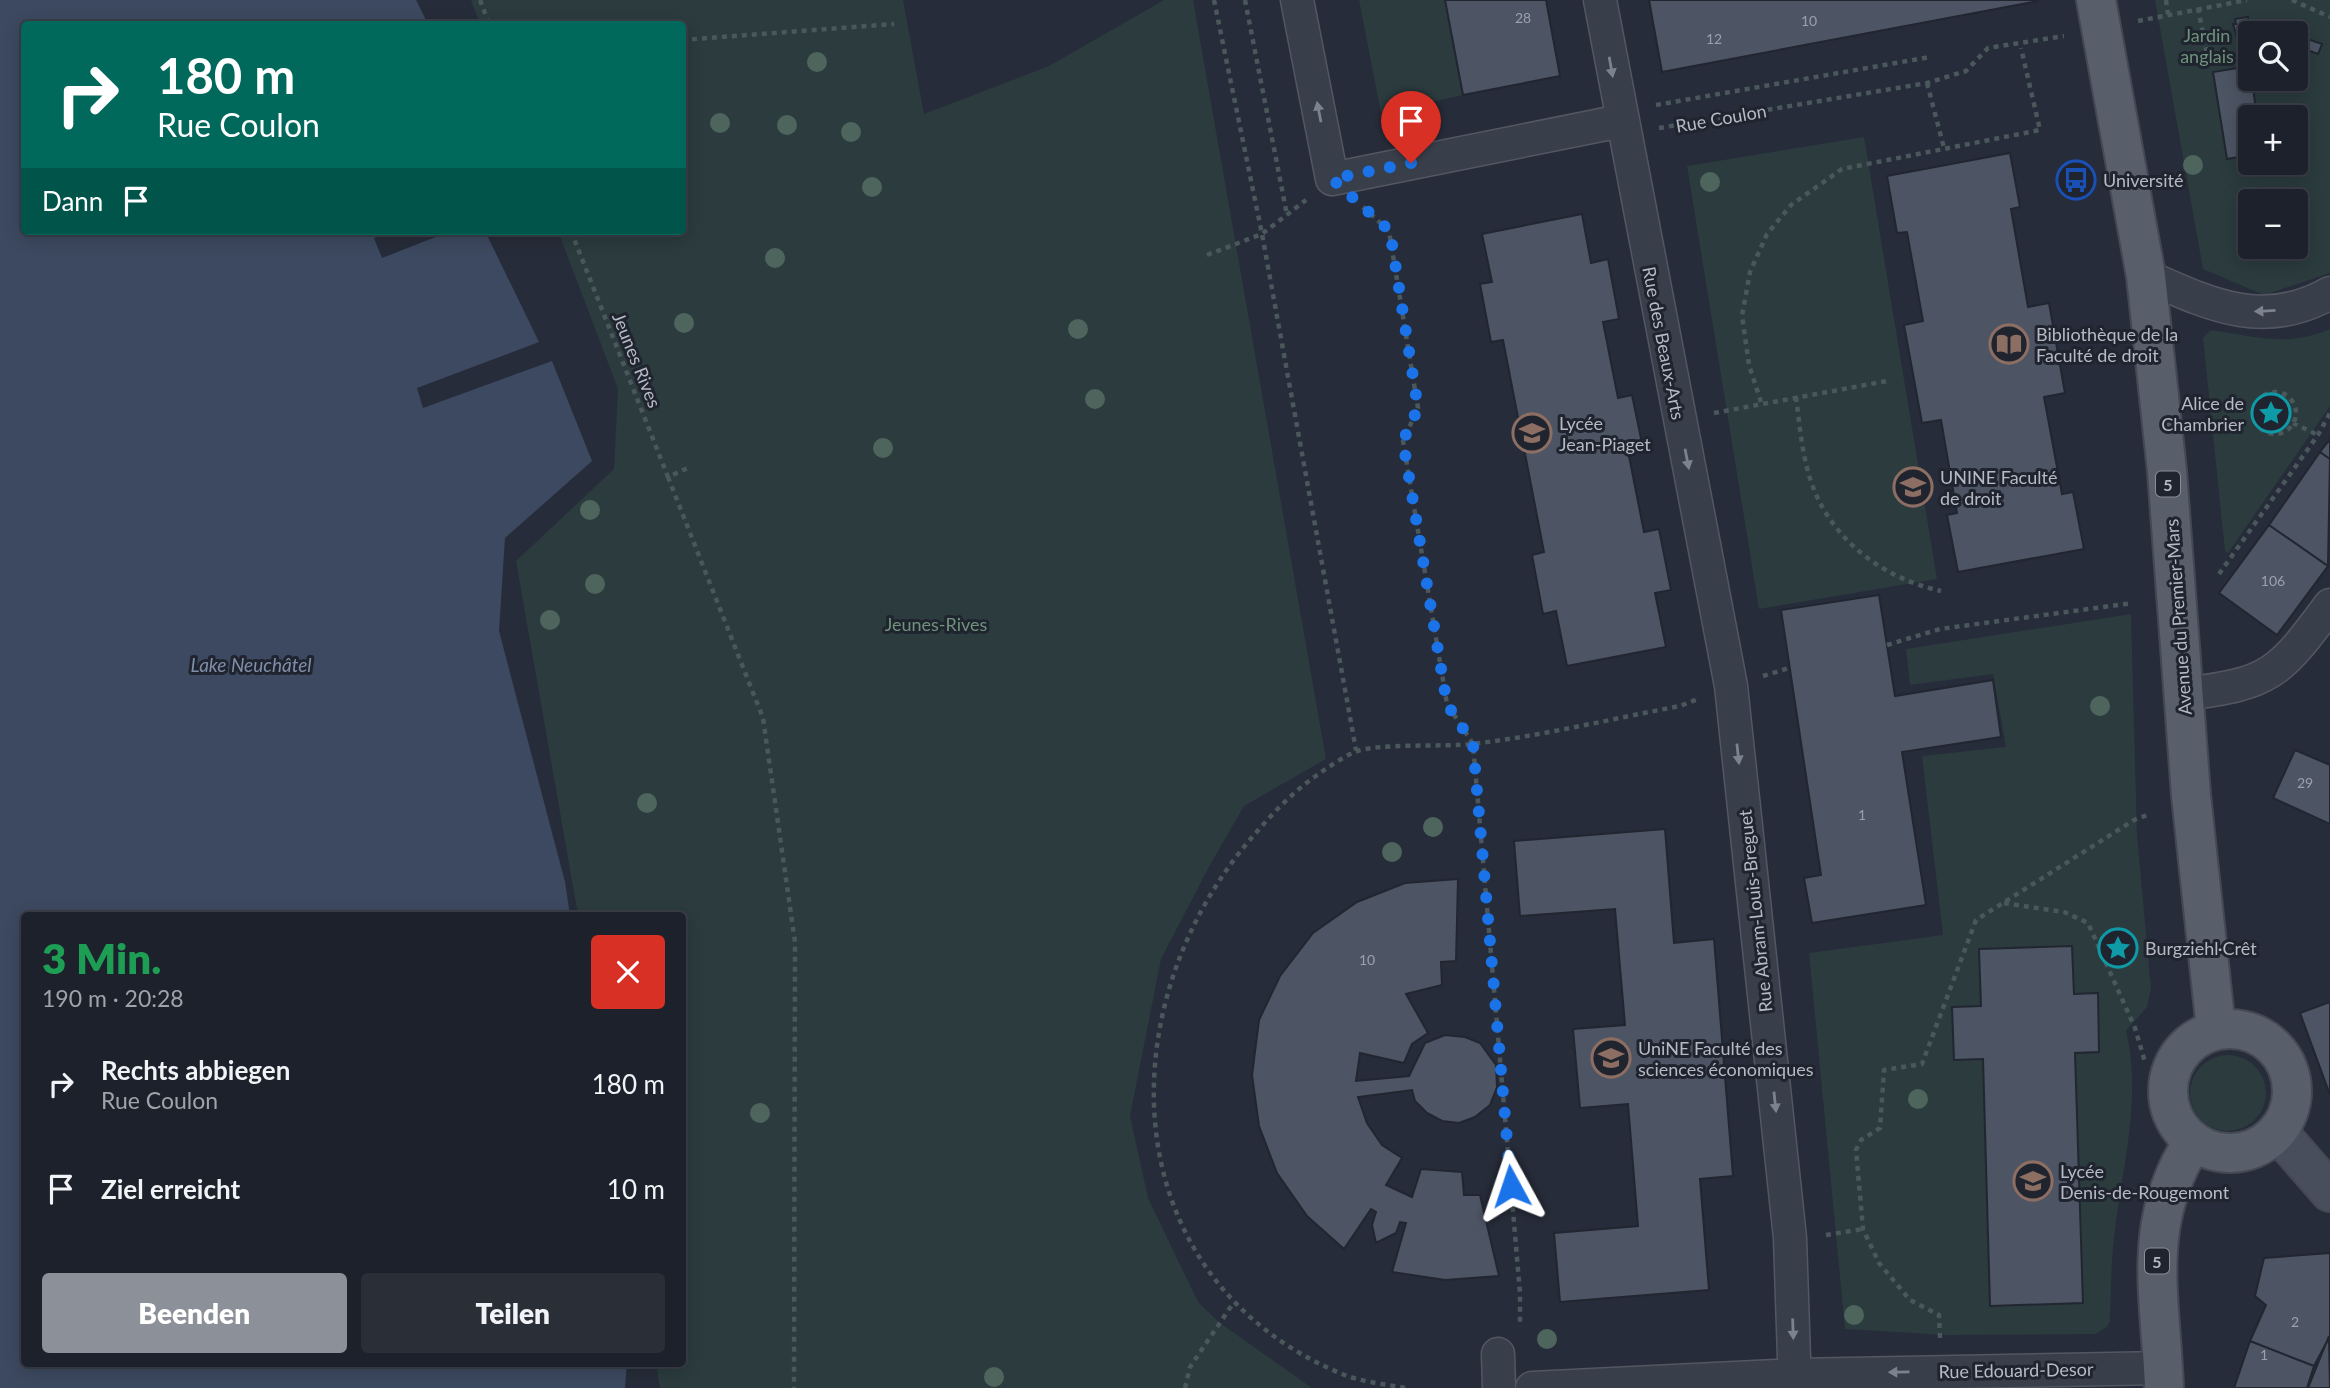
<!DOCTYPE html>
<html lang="de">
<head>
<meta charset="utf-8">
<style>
	body { margin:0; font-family:Lato,sans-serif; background:#292e37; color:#f1f3f6; height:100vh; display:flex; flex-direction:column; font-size:26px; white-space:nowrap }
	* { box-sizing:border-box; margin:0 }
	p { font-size:23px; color:#a0a3a9 }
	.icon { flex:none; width:38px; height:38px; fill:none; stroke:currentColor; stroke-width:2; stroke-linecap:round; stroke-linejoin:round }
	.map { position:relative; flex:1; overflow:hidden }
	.details { position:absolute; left:21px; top:912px; width:665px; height:455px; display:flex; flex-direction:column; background:#1c212b; border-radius:7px; box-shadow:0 4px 18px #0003,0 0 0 2px #3a3e47 }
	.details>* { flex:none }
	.guide { position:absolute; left:21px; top:21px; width:665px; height:214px; border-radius:7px; box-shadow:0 4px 18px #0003,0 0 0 2px #3a3e47; background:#00695c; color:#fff; overflow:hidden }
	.buttons { position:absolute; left:2238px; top:21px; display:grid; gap:14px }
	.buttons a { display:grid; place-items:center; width:70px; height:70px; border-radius:7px; background:#1c212b; box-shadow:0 4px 18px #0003,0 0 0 2px #3a3e47; font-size:35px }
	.pin { position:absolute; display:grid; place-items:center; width:60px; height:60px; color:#fff; margin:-72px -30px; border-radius:50% 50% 50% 0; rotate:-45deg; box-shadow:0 0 7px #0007 }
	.pin .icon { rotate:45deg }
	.me { position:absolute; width:77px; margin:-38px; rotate:355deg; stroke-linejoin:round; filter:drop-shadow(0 0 5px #0008) }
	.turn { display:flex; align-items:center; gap:24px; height:147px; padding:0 21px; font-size:32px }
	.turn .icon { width:91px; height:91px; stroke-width:2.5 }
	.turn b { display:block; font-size:49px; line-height:60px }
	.then { display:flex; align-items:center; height:66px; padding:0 21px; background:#0003; gap:14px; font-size:26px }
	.round { display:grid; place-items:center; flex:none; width:74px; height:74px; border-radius:7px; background:#292e37 }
	.head { display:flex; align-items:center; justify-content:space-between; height:119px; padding:0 21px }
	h1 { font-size:42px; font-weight:800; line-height:52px; color:#1e9e55 }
	.action { display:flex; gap:14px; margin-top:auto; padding:14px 21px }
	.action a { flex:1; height:80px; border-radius:7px; background:#8c9099; color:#fff; font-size:28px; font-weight:800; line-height:80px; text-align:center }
	.action a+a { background:#292e37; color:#f1f3f6 }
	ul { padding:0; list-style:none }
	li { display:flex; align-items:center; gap:21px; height:105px; padding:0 21px }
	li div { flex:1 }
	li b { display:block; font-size:26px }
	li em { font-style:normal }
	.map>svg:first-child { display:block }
</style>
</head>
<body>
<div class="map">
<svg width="2330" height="1388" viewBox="0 0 2330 1388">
	<rect width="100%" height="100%" fill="#262c39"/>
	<path fill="#2b3b3e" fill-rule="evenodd" d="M471 0H903L924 114 1049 66 1164 0H1193L1326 759 1244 806 1210 865 1161 959 1130 1116 1148 1198 1198 1302 1220 1323 1312 1388H660L656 1363H682V915H578L516 561 614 469 618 389 558 231H682V24H480Z
		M1359 0H1445L1463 95 1381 113Z
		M2155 0H2330V273L2264 295 2203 269ZM2250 33H2296V79H2250ZM2250 117H2296V163H2250ZM2250 201H2296V247H2250Z
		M1864 137 1937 579 1759 609 1687 166Z
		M2330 329V406L2228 553 2225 551 2203 338 2211 330C2256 336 2285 348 2330 329Z
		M2131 614 2137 835 2151 989 2147 1007 2126 1031C2142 1095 2123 1165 2115 1229 2111 1259 2111 1290 2110 1321L2107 1327 2095 1334 1946 1335 1845 1329 1809 953 1943 935 1922 756 2006 747 1993 674 1910 685 1906 649Z
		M2190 1093a38 38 0 1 1 76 0a38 38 0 1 1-76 0Z"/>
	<path fill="#3d4960" d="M0 0H416L428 24H24V231H391L374 238 382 258 451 231H485L539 342 417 388 423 408 552 361 592 461 505 538 499 631 565 882 570 915H24V1363H627L625 1388H0Z"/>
	<path fill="#4d5463" stroke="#212631" stroke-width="2" d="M1445 0H1546L1560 76 1463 95Z
		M1649 0H2038V1L1662 72Z
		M2248 17 2250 48 2241 50 2233 24H2236L2235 19Z
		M2272 26 2292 33H2270Z
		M2296 35 2322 44 2318 54 2296 46Z
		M2250 66 2257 117H2250V155L2227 159 2213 72Z
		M2010 153 2020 207 2011 209 2028 307 2049 303 2065 393 2044 397 2062 494 2073 492 2084 549 1958 572 1947 515 1957 513 1941 420 1922 423 1904 325 1923 321 1907 232 1897 233 1887 176Z
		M1582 214 1591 263 1608 259 1619 319 1603 322 1618 398 1632 395 1643 448 1628 451 1644 532 1659 529 1671 590 1655 593 1666 647 1567 666 1556 611 1543 614 1532 555 1544 552 1503 340 1491 342 1480 284 1492 282 1482 234Z
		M2330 439V459L2320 452Z
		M2320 452 2330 459 2328 566 2269 525Z
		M2269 525 2328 566 2277 635 2219 593Z
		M1879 595 1895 696 1993 680 2001 737 1902 752 1926 905 1812 923 1804 878 1821 875 1781 610Z
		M2295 750 2330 765V824L2273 798Z
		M1665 829 1674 943 1714 939 1733 1176 1700 1179 1709 1290 1560 1302 1554 1233 1638 1226 1628 1104 1580 1108 1573 1029 1625 1025 1615 909 1520 916 1514 841Z
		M1458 879 1456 961 1441 962 1442 985 1406 994 1428 1033 1412 1044 1404 1063 1360 1053 1356 1081 1409 1076 1425 1043 1445 1035 1465 1037 1480 1043 1496 1065 1497 1087 1490 1105 1475 1117 1459 1123 1442 1121 1427 1113 1415 1101 1412 1090 1358 1097 1367 1123 1382 1145 1402 1158 1386 1185 1412 1197 1421 1169 1462 1172 1464 1195H1480L1499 1276 1445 1280 1392 1272 1406 1223 1400 1222 1396 1233 1376 1243 1372 1225 1376 1212 1371 1209 1344 1249 1307 1216 1277 1173 1259 1126 1252 1075 1259 1020 1280 976 1313 933 1357 902 1405 883Z
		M2072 946 2074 994 2098 993 2099 1052 2075 1053 2083 1303 1990 1306 1983 1059 1954 1060 1952 1007 1981 1006 1979 949Z
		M2330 1002V1095L2300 1013Z
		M2330 1253V1336L2314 1366 2250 1341 2266 1305 2255 1296 2264 1258Z
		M2329 1336 2330 1388H2308Z
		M2250 1341 2314 1366 2307 1388H2234Z"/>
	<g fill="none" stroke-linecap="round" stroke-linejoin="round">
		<g stroke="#525762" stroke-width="35">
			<path id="street" d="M1297 0 1332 179 1621 121
				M1600 0 1731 686 1790 1238 1795 1388
				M2146 276C2209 304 2263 331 2330 293
				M2184 694C2270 684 2279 674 2330 605
				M1498 1354 1499 1388
				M1532 1388 1795 1375 2163 1368"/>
		</g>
		<g stroke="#434853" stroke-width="42">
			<path id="secondary" d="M2277 1131 2330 1192"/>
		</g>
		<g stroke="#434853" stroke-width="42">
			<path id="primary" d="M2096 0 2146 276 2167 471 2191 795 2216 1029
				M2168 1091a62 62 0 1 1 124 0a62 62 0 1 1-124 0Z
				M2164 1388C2161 1298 2140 1223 2193 1142"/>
		</g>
		<path stroke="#4a585c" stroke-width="4.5" stroke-dasharray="5 5" stroke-linecap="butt" d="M480 0 489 24
			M1214 0 1262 234 1356 750
			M1245 0 1287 215
			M2166 0 2168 14
			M2292 0 2330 17
			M2198 8 2207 54
			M2138 21 2247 0
			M682 40 894 24
			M1927 83 1944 148
			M1656 105 1930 57
			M1659 128 1927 83 1966 71 1988 48 2064 36
			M1363 207 1389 231 1418 408 1403 441 1447 704 1473 744 1520 1293V1327
			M571 231 668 477 690 467
			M1207 255 1262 234 1306 200
			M2254 413a21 21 0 1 1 42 0a21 21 0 1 1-42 0Z
			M1796 397C1800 427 1802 458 1813 487 1834 542 1885 579 1941 591
			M1761 402 1749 365 1742 316 1750 272 1767 234 1791 205 1842 169 2040 130 2021 48
			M1714 413 1887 381
			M2293 423 2318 435
			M668 477 763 718 795 942 794 1388
			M2219 574 2318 435 2330 413
			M1887 645 1940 629 2133 603
			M1763 676 1789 668
			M2004 903 2064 912 2088 923 2135 1028 2145 1062
			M1826 1235 1863 1229
			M1940 1338 1939 1315 1910 1300 1879 1263 1863 1229 1856 1150 1861 1140 1880 1128 1884 1070 1922 1064 1976 920 2134 820 2147 815
			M1185 1388 1190 1367 1234 1302
			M1405 1388C1385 1384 1361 1382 1342 1374 1116 1280 1105 1013 1248 842 1269 817 1292 792 1320 773 1330 766 1343 757 1355 752 1374 743 1445 747 1472 744 1541 736 1611 719 1680 706L1698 699"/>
		<use href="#street" stroke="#393f4a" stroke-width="32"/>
		<use href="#secondary" stroke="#484e5c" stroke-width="38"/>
		<use href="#primary" stroke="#585e6a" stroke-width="38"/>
	</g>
	<g fill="#4e655d">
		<circle cx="817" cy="62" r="10"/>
		<circle cx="720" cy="123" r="10"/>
		<circle cx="787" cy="125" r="10"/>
		<circle cx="851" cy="132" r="10"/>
		<circle cx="2193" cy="165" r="10"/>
		<circle cx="1710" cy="182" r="10"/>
		<circle cx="872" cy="187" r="10"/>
		<circle cx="775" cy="258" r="10"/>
		<circle cx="684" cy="323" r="10"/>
		<circle cx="1078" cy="329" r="10"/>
		<circle cx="1095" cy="399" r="10"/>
		<circle cx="883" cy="448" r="10"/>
		<circle cx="590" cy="510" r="10"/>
		<circle cx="595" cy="584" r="10"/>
		<circle cx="550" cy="620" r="10"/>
		<circle cx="2100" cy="706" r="10"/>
		<circle cx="647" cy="803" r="10"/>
		<circle cx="1433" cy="827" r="10"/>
		<circle cx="1392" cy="852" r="10"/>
		<circle cx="1918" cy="1099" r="10"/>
		<circle cx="760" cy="1113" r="10"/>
		<circle cx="1854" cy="1315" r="10"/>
		<circle cx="1547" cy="1339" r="10"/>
		<circle cx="994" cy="1377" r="10"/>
	</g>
	<defs><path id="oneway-solid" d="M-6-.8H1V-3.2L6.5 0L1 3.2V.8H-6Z" transform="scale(1.75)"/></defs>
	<g fill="#7d838e">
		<use href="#oneway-solid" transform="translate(1611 67) rotate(80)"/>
		<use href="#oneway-solid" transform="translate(1319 112) rotate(-101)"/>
		<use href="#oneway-solid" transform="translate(2265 311) rotate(177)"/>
		<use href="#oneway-solid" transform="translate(1687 459) rotate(79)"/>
		<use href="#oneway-solid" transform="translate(1738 754) rotate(84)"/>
		<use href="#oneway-solid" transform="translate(1775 1102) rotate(84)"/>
		<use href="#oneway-solid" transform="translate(1793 1329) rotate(88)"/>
		<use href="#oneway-solid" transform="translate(1899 1372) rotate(179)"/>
	</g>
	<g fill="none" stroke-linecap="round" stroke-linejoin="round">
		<path stroke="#1a73e8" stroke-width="12" stroke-dasharray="0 21.6" d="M1411 163 1332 179 1390 231 1418 408 1403 441 1447 704 1473 744 1511 1186"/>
	</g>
	<defs>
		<g id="bus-ring" transform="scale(2.0125)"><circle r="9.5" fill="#1f242f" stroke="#1a4fb4" stroke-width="1.5"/><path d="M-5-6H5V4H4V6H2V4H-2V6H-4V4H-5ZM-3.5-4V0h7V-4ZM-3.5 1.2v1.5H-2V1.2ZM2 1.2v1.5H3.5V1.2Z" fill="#1a4fb4"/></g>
		<g id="library-ring" transform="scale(2.0125)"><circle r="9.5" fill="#1f242f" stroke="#8d6e63" stroke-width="1.5"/><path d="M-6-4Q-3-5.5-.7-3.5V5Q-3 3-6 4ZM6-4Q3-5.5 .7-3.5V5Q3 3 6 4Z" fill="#8d6e63"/></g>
		<g id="sight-ring" transform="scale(2.0125)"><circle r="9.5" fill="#1f242f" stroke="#0f9aa8" stroke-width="1.5"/><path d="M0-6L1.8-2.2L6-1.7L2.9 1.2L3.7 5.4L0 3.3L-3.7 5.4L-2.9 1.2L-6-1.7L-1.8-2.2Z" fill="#0f9aa8"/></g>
		<g id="university-ring" transform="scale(2.0125)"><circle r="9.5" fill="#1f242f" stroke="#8d6e63" stroke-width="1.5"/><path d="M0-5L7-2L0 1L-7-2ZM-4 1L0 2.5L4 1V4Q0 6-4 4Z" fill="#8d6e63"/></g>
		<g id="school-ring" transform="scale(2.0125)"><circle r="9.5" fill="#1f242f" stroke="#8d6e63" stroke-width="1.5"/><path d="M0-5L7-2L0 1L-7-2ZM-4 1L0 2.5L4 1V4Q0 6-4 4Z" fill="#8d6e63"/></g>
	</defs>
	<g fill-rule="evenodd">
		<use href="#bus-ring" x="2076" y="180"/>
		<use href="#library-ring" x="2009" y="344"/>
		<use href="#sight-ring" x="2271" y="413"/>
		<use href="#university-ring" x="1532" y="433"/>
		<use href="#university-ring" x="1913" y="487"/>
		<use href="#sight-ring" x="2118" y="948"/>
		<use href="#university-ring" x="1611" y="1058"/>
		<use href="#school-ring" x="2033" y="1181"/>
	</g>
	<g text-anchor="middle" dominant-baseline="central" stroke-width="6" stroke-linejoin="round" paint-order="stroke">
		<g font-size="14" fill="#9ba0ac">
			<text x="1523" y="17">28</text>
			<text x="1809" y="20">10</text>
			<text x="1714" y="38">12</text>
			<text x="2273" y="580">106</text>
			<text x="2305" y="782">29</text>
			<text x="1862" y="814">1</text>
			<text x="1367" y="959">10</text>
			<text x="2295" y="1321">2</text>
			<text x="2264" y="1354">1</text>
		</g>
		<g fill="#1f242f" stroke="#888d98" stroke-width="2">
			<rect x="2156" y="471.5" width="24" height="25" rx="5"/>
			<rect x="2145" y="1248.5" width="24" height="25" rx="5"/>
		</g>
		<g font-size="16" font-weight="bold" fill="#b5bac5">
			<text x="2168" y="484">5</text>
			<text x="2157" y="1261">5</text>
		</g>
		<g font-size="18" fill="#6f937b" stroke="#1f242f">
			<text x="2207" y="35">Jardin<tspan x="2207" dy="21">anglais</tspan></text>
			<text x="936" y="624">Jeunes-Rives</text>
		</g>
		<g font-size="18" fill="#b5bac5" stroke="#1f242f">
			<text transform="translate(1721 118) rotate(-10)">Rue Coulon</text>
			<text transform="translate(1664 343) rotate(79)">Rue des Beaux-Arts</text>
			<text transform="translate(637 360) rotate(68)">Jeunes Rives</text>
			<text transform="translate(2178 617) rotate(-94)">Avenue du Premier-Mars</text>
			<text transform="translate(1755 911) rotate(-96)">Rue Abram-Louis-Breguet</text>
			<text transform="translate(2016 1370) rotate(-1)">Rue Edouard-Desor</text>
		</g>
		<g font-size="18" fill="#b5bac5" stroke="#1f242f" text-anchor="start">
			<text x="2103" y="180">Université</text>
			<text x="2036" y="334">Bibliothèque de la<tspan x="2036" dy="21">Faculté de droit</tspan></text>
			<text x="2244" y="403" text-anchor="end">Alice de<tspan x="2244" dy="21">Chambrier</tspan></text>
			<text x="1559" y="423">Lycée<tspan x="1559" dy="21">Jean-Piaget</tspan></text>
			<text x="1940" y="477">UNINE Faculté<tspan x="1940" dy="21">de droit</tspan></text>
			<text x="2145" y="948">Burgziehl·Crêt</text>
			<text x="1638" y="1048">UniNE Faculté des<tspan x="1638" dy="21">sciences économiques</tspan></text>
			<text x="2060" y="1171">Lycée<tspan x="2060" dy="21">Denis-de-Rougemont</tspan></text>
		</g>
		<g font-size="19" font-style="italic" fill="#808eaa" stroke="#1f242f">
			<text x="251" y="664">Lake Neuchâtel</text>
		</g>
	</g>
</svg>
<div class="buttons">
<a><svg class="icon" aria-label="search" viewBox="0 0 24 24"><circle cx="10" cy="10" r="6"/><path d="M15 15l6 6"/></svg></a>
<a>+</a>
<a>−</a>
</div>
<div class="pin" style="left:1411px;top:163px;background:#d93025"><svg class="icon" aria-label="arrive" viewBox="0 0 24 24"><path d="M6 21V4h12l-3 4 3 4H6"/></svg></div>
<svg class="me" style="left:1511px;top:1186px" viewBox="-20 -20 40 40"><path d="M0-17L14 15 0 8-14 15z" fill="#1a73e8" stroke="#fff" stroke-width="4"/></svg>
<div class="guide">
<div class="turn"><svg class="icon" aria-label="right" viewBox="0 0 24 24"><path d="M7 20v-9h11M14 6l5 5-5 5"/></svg><div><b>180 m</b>Rue Coulon</div></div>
<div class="then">Dann<svg class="icon" aria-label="arrive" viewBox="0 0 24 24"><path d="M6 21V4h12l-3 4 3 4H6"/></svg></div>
</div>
<section class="details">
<div class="head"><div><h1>3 Min.</h1><p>190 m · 20:28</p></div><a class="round" style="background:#d93025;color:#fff"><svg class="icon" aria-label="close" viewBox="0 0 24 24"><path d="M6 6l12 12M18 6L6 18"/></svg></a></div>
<ul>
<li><svg class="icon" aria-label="right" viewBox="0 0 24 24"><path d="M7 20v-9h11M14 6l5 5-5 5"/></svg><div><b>Rechts abbiegen</b><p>Rue Coulon</p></div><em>180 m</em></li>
<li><svg class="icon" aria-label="arrive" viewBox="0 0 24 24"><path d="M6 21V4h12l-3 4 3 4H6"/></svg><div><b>Ziel erreicht</b></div><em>10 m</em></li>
</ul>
<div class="action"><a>Beenden</a><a>Teilen</a></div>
</section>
</div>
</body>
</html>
